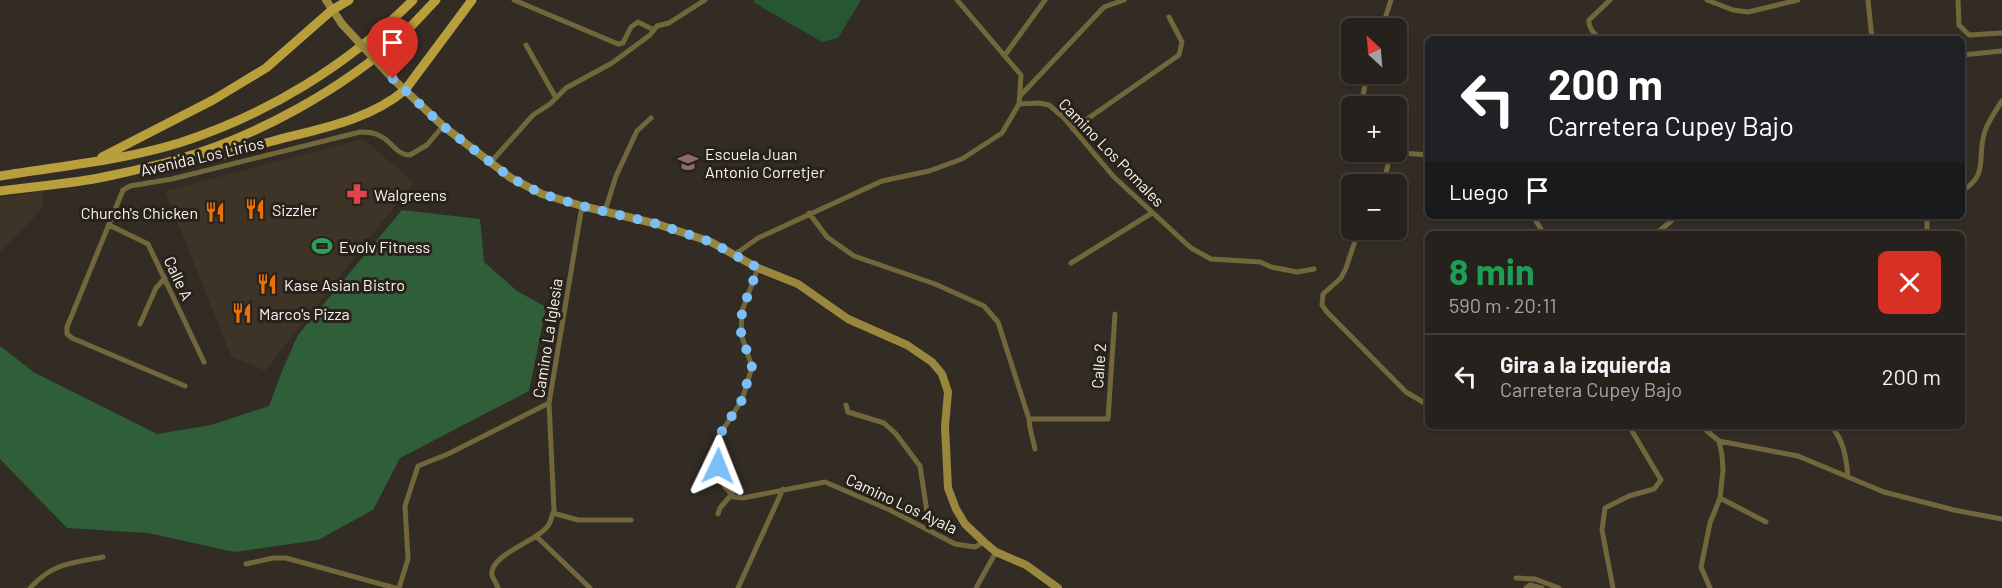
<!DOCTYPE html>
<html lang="es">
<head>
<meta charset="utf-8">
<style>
	body { margin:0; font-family:Barlow,sans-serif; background:#2e2925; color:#f1f3f6; height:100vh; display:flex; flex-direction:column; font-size:22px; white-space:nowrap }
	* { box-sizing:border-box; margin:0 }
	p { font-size:20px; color:#a4a3a3 }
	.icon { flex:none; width:33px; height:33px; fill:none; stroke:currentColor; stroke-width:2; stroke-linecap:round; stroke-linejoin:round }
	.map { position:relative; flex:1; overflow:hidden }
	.details { position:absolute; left:1425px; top:231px; width:540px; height:198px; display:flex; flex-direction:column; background:#26211c; border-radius:9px; box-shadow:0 2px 4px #0004,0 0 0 2px #423e3b }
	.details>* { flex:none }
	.hud { position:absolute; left:1425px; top:36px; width:540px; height:183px; border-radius:9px; box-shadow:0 2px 4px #0004,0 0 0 2px #423e3b; background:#202124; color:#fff; overflow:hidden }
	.needle { width:39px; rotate:334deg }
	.controls { position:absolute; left:1341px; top:18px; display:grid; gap:12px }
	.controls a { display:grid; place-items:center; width:66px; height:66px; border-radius:9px; background:#26211c; box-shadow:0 2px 4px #0004,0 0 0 2px #423e3b; font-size:30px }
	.pin { position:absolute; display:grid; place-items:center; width:51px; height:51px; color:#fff; margin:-62px -26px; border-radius:50% 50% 50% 0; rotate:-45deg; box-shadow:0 0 6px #0007 }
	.pin .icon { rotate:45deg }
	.me { position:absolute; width:66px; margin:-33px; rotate:2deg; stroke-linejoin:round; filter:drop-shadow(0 0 4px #0008) }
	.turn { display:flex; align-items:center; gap:21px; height:126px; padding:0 24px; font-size:27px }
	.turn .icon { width:78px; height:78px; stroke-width:2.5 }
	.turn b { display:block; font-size:42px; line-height:51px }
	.then { display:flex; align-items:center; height:57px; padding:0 24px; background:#0003; gap:12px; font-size:22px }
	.round { display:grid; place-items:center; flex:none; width:63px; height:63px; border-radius:9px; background:#2e2925 }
	.head { display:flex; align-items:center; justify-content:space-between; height:102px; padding:0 24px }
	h1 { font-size:36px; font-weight:700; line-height:45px; color:#1e9e55 }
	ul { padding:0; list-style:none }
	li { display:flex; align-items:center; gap:18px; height:84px; padding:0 24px; border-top:2px solid #423e3b }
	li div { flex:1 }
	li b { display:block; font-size:22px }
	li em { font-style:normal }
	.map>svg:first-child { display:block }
</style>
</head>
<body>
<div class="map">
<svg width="2002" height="588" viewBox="0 0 2002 588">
	<rect width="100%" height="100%" fill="#322c25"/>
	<path fill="#3d3327" d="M359 140H364L414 182 265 371 231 356 165 191Z
		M42 191 44 204 32 220 0 252V198Z"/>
	<path fill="#275732" d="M755 0H861L838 38 822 42 753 2Z"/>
	<path fill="#2f5f39" d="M402 210 480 219 484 262 517 291 546 307 529 391 400 458 373 510 318 540 235 552 148 533 67 528 0 459V346L35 373 157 434 211 425 269 406 282 371 298 335Z"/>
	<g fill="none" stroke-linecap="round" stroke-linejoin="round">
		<path stroke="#72673b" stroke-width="5" d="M514 0 618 44 623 43 631 27 638 22 654 30
			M1707 0 1733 10 1748 12 1798 0
			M1868 0 1872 39
			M1958 0 1959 25 1969 35 2002 33
			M1382 28 1391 0
			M1600 39C1594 34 1588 28 1589 20L1610 0
			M526 45 556 98
			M1005 55 1045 0
			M1962 55 2002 51
			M1020 96 1104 7 1124 0
			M1019 104 1039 103 1049 105 1063 117 1114 177 1191 248 1211 259 1260 262 1271 267 1297 272 1314 269
			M1361 106 1367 74
			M1073 129 1179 55 1182 42 1169 17
			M1389 152 1428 155
			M490 163 533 115 550 104 566 88 612 63 650 35 657 26 669 23 705 0
			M1383 184 1391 153
			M1962 191C1990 174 1976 157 1985 131 1989 120 1996 110 2002 101
			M605 211 616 176 637 131 651 118
			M809 213 827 237 854 256 935 284 984 306 998 322 1029 419 1030 428 1035 449
			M1533 216 1544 234
			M109 225 148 244 204 362
			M1361 230 1354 244 1346 268 1341 278 1323 294 1322 305 1327 312 1406 392 1428 405
			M1656 234 1677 216
			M1927 234V216
			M734 255 758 238 882 181 929 171 962 159 1002 133 1019 104 1021 75 957 0
			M1071 263 1152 213
			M758 268 742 311 741 334 752 367 742 400 717 439 718 466 725 487 734 497 743 498 825 482 890 510 955 544 975 547 984 542
			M140 324 156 288 165 278
			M185 386 72 338 67 334V327L123 190 130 186 172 179 360 132C367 132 374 132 380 136 392 141 396 155 410 155L427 145 443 126
			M846 405 848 412 884 423 896 434 920 466 930 531
			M1029 419H1108L1115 314
			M1701 426 1719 441 1722 455 1723 470 1720 498 1710 523 1701 567 1710 588
			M1831 426C1844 441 1846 457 1848 476
			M1719 441 1798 456 1884 492 1954 510 2002 519
			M1720 498 1766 522
			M553 513 578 520H631
			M718 514 720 508 732 494
			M536 536 590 588
			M246 564 273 558H286L395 588
			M1516 578 1535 579 1559 588
			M30 588C53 563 71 563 103 557
			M399 588 408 559 405 506 418 466 448 454 549 403
			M498 588C497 584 493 579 492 575 489 555 537 541 547 527 551 523 552 515 554 510L549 403 582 206
			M738 588 783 489
			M976 588 996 552
			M1526 588 1530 585 1542 588
			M1613 588 1602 530 1605 508 1629 496 1654 489 1661 480 1629 426"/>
		<path stroke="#99873d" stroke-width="8" d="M326 0 342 24
			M393 79 443 126 511 178 542 194 582 206 657 224 711 242 758 268 798 284 848 319 907 345 932 362 942 374 948 392 945 426 948 488 956 509 965 524 984 542 996 552 1026 565 1058 588"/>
		<path stroke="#b89f3c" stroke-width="9" d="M102 157 213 100 266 68 332 10 349 0
			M183 160C214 160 243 149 273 141 318 129 368 121 405 90L472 0
			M0 176C60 166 120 161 179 143 267 115 348 65 413 0
			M0 191C34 186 71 184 104 177 127 172 152 167 175 160 254 138 344 89 404 33 415 23 425 11 436 0"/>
		<path stroke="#99873d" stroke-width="8" d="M342 24 393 79"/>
	</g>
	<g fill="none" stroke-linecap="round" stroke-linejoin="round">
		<path stroke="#7abff8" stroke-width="10" stroke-dasharray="0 18" d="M393 79 443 126 511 178 542 194 582 206 657 224 711 242 758 268 742 311 741 334 752 366 742 400 717 439 718 466"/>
	</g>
	<defs>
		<g id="school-bare" transform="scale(1.62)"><path d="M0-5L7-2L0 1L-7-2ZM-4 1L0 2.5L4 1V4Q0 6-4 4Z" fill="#8d6e63" stroke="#28221b" stroke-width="2.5" paint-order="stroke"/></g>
		<g id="pharmacy-bare" transform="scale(1.62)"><path d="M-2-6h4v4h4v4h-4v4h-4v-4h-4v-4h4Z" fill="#e0444e" stroke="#28221b" stroke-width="2.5" paint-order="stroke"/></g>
		<g id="restaurant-bare" transform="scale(1.62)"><path d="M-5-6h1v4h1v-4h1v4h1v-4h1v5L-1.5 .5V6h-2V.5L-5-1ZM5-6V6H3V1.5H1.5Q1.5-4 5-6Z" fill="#e8710a" stroke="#28221b" stroke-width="2.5" paint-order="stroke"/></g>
		<g id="stadium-bare" transform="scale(1.62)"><path d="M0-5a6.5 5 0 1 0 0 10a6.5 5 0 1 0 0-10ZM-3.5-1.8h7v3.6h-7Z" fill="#2e9e5b" stroke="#28221b" stroke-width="2.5" paint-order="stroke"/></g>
	</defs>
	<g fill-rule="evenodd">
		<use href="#school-bare" x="688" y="162"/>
		<use href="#pharmacy-bare" x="357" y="194"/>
		<use href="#restaurant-bare" x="255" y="209"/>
		<use href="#restaurant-bare" x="215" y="212"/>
		<use href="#stadium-bare" x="322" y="246"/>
		<use href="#restaurant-bare" x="267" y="284"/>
		<use href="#restaurant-bare" x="242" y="313"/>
	</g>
	<g text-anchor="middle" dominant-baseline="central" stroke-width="6" stroke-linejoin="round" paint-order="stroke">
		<g font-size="16" fill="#f7f3ee" stroke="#28221b">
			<text transform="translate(1112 152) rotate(46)">Camino Los Pomales</text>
			<text transform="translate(202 156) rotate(-13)">Avenida Los Lirios</text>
			<text transform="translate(179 278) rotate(65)">Calle A</text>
			<text transform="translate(547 338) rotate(-81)">Camino La Iglesia</text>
			<text transform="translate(1098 366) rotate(-86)">Calle 2</text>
			<text transform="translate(902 503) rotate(25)">Camino Los Ayala</text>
		</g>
		<g font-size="16" fill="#f7f3ee" stroke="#28221b" text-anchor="start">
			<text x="705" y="153">Escuela Juan<tspan x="705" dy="18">Antonio Corretjer</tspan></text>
			<text x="374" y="194">Walgreens</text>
			<text x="272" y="209">Sizzler</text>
			<text x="198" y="212" text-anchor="end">Church's Chicken</text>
			<text x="339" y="246">Evolv Fitness</text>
			<text x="284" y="284">Kase Asian Bistro</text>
			<text x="259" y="313">Marco's Pizza</text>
		</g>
	</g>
</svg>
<div class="controls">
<a><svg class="needle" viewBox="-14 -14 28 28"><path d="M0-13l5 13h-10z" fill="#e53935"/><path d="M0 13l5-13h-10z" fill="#a4a3a3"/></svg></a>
<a>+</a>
<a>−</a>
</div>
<div class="pin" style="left:393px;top:79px;background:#d93025"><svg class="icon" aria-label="arrive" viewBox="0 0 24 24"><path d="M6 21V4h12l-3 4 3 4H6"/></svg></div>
<svg class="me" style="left:718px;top:466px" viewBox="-20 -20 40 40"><path d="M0-17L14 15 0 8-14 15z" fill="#7abff8" stroke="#fff" stroke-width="4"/></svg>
<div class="hud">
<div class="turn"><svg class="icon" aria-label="left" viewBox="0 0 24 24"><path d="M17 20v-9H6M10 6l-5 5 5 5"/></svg><div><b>200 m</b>Carretera Cupey Bajo</div></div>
<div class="then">Luego<svg class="icon" aria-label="arrive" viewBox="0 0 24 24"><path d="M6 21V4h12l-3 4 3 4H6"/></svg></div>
</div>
<section class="details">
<div class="head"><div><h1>8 min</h1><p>590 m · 20:11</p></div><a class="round" style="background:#d93025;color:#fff"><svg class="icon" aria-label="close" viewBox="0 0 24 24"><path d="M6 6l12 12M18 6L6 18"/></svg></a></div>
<ul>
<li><svg class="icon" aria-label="left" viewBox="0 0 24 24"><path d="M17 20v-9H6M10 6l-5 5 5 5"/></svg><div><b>Gira a la izquierda</b><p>Carretera Cupey Bajo</p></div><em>200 m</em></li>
</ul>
</section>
</div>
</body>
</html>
